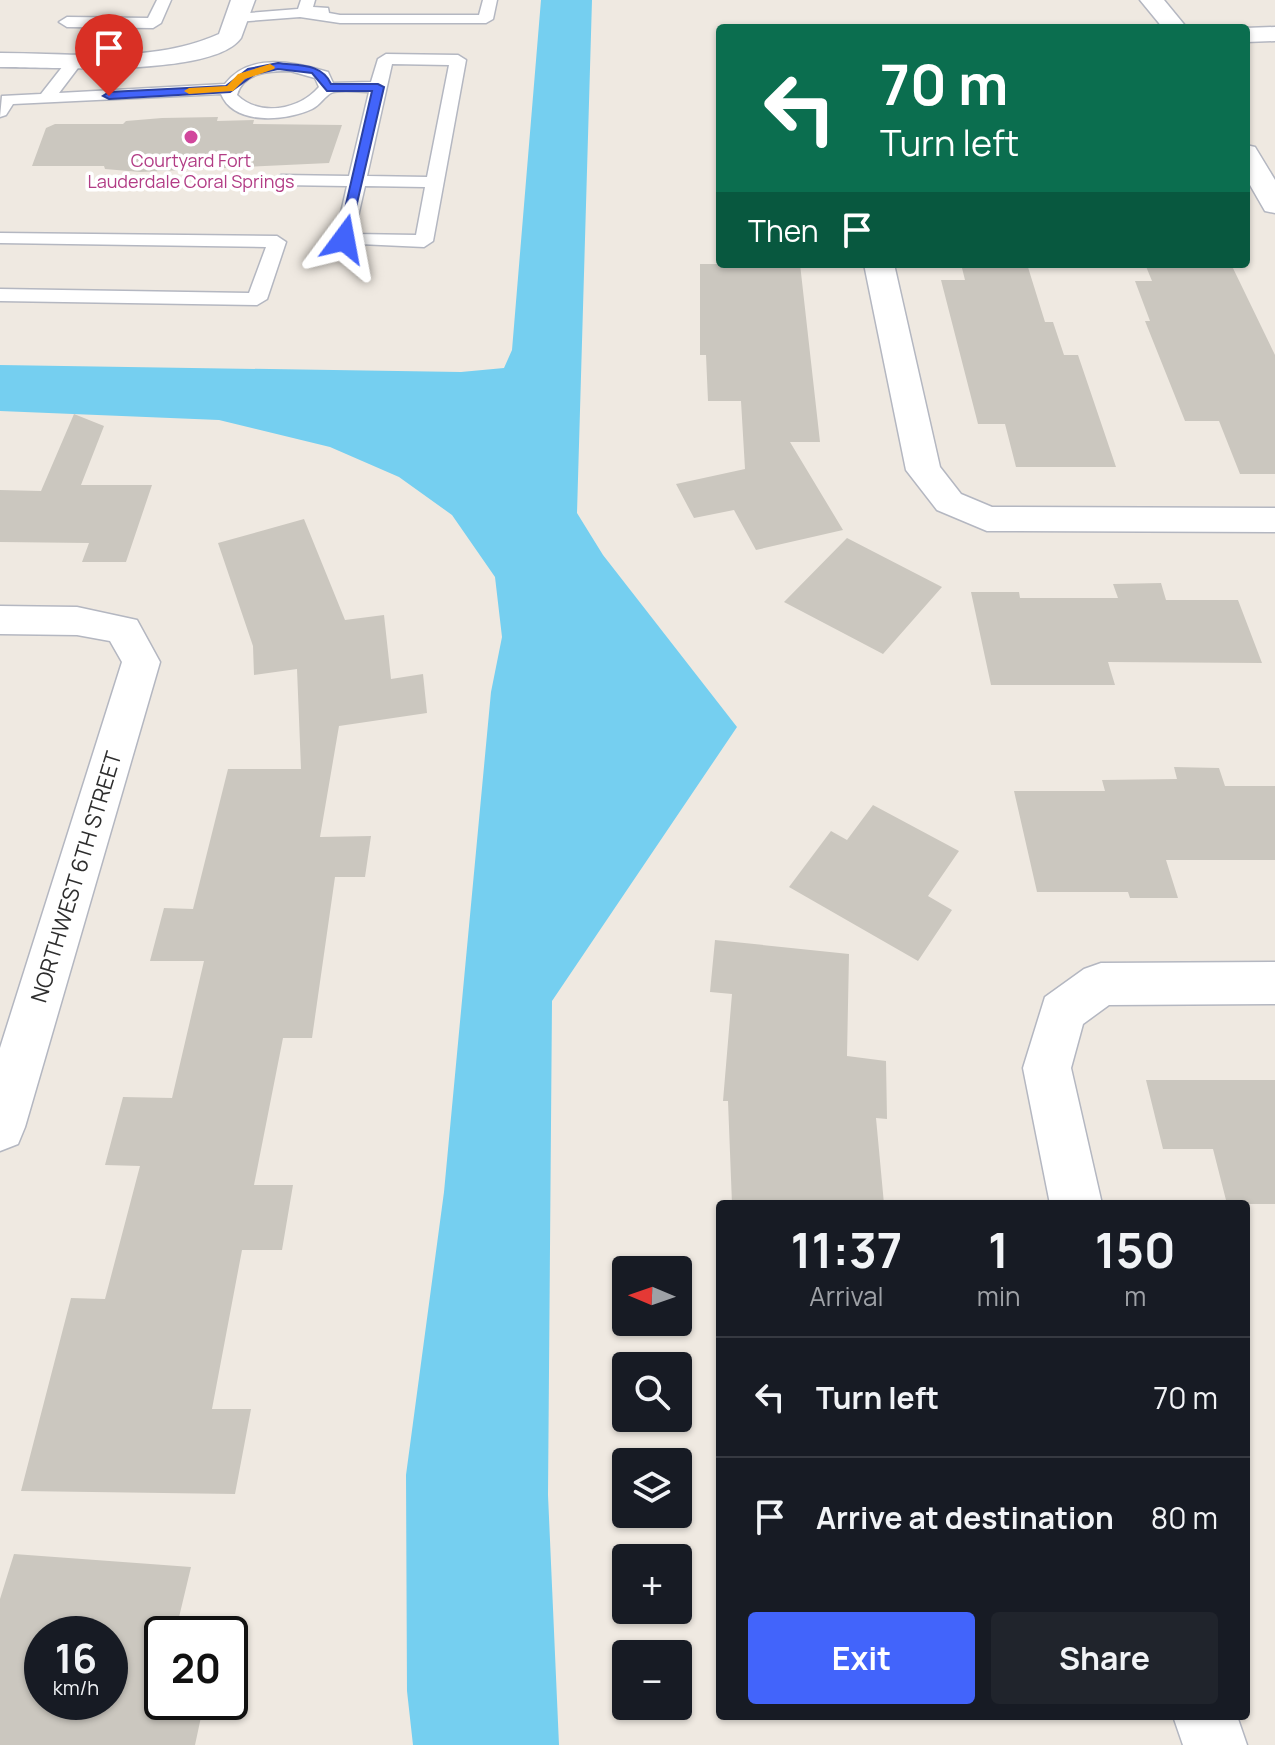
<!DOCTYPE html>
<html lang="en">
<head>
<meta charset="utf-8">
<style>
	body { margin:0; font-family:Manrope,sans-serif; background:#20242c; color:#f1f3f6; height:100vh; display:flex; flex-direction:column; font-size:30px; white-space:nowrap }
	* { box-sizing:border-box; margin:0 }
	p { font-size:26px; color:#9ea1a6 }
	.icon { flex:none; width:44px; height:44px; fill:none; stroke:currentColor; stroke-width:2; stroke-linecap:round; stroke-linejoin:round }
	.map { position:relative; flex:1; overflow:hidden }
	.side { position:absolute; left:716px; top:1200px; width:534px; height:520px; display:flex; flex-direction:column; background:#171b24; border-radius:8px; box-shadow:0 2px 6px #0004 }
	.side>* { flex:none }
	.guide { position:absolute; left:716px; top:24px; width:534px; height:244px; border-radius:8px; box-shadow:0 2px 6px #0004; background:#0b6e4f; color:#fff; overflow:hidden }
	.needle { width:52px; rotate:272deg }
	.fabs { position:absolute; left:612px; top:1256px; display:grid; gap:16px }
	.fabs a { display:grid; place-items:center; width:80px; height:80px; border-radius:8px; background:#171b24; box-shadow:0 2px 6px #0004; font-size:40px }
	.speed { position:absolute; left:24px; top:1616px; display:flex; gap:16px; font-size:40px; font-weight:700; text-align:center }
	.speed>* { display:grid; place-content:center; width:104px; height:104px; border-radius:50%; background:#171b24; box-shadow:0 2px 6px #0004; line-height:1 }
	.speed small { font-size:20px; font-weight:400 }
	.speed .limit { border:4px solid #111; border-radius:12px; background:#fff; color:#111 }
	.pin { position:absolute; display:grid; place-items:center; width:68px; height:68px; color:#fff; margin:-82px -34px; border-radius:50% 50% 50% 0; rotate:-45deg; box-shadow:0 0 8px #0007 }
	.pin .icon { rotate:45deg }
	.me { position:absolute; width:88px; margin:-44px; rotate:13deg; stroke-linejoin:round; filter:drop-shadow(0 0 6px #0008) }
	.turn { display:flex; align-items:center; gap:28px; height:168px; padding:0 32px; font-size:36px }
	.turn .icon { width:104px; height:104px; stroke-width:2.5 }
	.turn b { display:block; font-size:56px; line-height:68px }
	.then { display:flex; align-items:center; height:76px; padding:0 32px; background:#0003; gap:16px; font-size:30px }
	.eta { display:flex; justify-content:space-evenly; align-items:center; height:136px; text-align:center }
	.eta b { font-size:48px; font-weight:700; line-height:56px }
	.primary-button { display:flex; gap:16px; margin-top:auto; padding:16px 32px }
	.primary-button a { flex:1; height:92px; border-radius:8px; background:#4264fb; color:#fff; font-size:32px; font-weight:700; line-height:92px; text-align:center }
	.primary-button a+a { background:#20242c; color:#f1f3f6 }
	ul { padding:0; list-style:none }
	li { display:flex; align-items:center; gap:24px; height:120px; padding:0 32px; border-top:2px solid #363941 }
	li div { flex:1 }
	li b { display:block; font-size:30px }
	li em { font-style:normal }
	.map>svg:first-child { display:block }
</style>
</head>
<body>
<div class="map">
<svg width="1275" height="1745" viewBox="0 0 1275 1745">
	<rect width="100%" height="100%" fill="#efe9e1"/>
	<path fill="#75cff0" d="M541 0H592L577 513 603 555 737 727 552 1001 548 1495 559 1745H413L407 1691 406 1475 444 1192 491 692 502 637 495 577 452 515 399 477 330 447 219 420 0 411V365L461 372 504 368 512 350Z"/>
	<path fill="#cbc7bf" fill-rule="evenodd" d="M218 117 217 121 254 120 253 124 342 125 329 163 140 172 105 169 104 166H32L46 128 55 124H123L126 121 162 118Z
		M700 264H800L820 442H790L843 530 756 550 734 510 694 518 676 484 745 469 741 401H708L706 355H700Z
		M961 264H1027L1045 322H1053L1064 355H1078L1116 467H1016L1005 424H978L941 280H965Z
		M1145 264H1231L1275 355V474H1240L1219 421H1185L1145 321H1150L1135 281H1152Z
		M74 414 104 426 81 485H152L126 562H82L89 543 0 542V490L41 491Z
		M304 519 345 620 384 615 391 679 423 674 427 713 339 726 320 837 371 836 365 877H335L312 1038H283L254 1185H293L282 1250H242L212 1409H251L235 1494 21 1491 71 1298 105 1299 140 1166 105 1165 123 1097 172 1098 204 961H150L164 908 193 909 228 769H301L297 669 254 675 253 646 218 543Z
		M847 538 942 587 883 654 784 602Z
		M1161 583 1166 600H1238L1262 663 1108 662 1115 685H991L971 592H1019L1020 598H1118L1113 584Z
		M1174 767 1219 768 1225 786H1275V860H1166L1178 898H1130L1128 892H1037L1014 791H1105L1102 780 1177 779Z
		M873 805 959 851 928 896 952 910 918 961 789 887 831 831 847 840Z
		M715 940 849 954 847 1056 886 1061 887 1119 876 1118 884 1204H732L728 1101H723L732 994 710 992Z
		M1146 1080H1275V1204H1227L1213 1149H1163Z
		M14 1554 191 1567 175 1634H162L160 1700 204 1703 195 1745H0V1599ZM42 1634H110V1702H42Z"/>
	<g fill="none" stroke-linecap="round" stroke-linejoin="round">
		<g stroke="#b4b7c1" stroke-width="3">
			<path id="lane" d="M157 0H171L161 23 153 28 67 27 59 22 67 17 148 18Z
				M301 0H315L313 7 328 8 329 13 340 15H479L483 0H497L493 19 486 23H340L300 17 236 22 229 18 236 14 298 9Z
				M386 54 458 55 466 60 433 241 424 247 338 243 335 239 347 186 281 185 272 180 281 175 349 176 369 92C359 92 339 89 331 93 324 97 320 105 312 109 286 121 234 126 221 94L13 104 6 115 0 117 2 96 41 94 70 57 76 55 84 60 59 93 225 84C249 52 295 62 328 72L333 83 371 82 378 59ZM392 64 449 65 427 177 367 176ZM290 71 315 78 319 87C299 110 260 117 237 95 243 72 270 71 290 71ZM365 186 425 187 416 235 354 234Z
				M0 233 277 236 286 242 267 299 257 305 0 301V289L249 293 266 247 0 243Z"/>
		</g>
		<g stroke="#b4b7c1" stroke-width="3">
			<path id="street" d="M231 0H255L241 38C213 78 48 67 0 67V53C71 53 153 64 219 34Z
				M1140 0H1164L1187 28H1163Z
				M1275 27V41L1246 42 1245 28Z
				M1246 145 1255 147 1275 180V213L1265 211 1246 178Z
				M864 264H894L940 467 961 494 992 507 1275 508V532L987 531 937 510 906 470Z
				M0 606 77 607 137 620 160 662 25 1127 18 1144 0 1151V1048L122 662 110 641 77 635 0 634Z
				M1275 962V1004L1109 1005 1083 1024 1071 1068 1102 1204H1050L1023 1068 1045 997 1084 969 1101 963Z
				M1173 1716H1237L1247 1745H1183Z"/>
		</g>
		<use href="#lane" fill="#fff" fill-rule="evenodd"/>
		<use href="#street" fill="#fff" fill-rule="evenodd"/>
	</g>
	<path fill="#4264fb" stroke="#2b41a3" stroke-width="2" d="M278 63C298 66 322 63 331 84H378L384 87 348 242 338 239 372 91H327L312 73 278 69 255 74 230 92 109 99 103 96 109 92 226 86 248 69Z"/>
	<path fill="#f59e0b" d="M270 64 275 67 274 69 245 79 233 91 189 94 184 91 189 88 227 86 238 74Z"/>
	<circle fill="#d1479c" stroke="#fff" stroke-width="3" cx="191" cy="137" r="8"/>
	<g text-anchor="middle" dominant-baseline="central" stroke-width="7" stroke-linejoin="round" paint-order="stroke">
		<g font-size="18" fill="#b23c85" stroke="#fff">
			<text x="191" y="160">Courtyard Fort<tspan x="191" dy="21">Lauderdale Coral Springs</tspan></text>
		</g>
		<g font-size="22" fill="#2e2e2e" stroke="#fff">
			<text transform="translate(76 877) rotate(-73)">NORTHWEST 6TH STREET</text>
		</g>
	</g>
</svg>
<div class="fabs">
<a><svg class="needle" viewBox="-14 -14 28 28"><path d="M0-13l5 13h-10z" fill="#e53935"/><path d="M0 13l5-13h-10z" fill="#9ea1a6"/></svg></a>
<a><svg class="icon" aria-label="search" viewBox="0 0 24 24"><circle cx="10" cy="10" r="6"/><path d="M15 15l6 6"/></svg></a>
<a><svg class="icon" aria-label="layers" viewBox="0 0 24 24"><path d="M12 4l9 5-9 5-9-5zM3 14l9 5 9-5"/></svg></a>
<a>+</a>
<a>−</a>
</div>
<div class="speed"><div>16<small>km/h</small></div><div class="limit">20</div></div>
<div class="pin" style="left:109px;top:96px;background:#d93025"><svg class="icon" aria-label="arrive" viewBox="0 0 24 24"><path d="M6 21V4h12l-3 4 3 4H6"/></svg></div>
<svg class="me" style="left:344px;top:239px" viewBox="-20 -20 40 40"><path d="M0-17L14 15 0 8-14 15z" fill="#4264fb" stroke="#fff" stroke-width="4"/></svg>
<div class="guide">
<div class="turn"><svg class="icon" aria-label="left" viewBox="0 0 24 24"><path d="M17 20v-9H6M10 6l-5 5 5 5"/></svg><div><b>70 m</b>Turn left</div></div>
<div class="then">Then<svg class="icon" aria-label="arrive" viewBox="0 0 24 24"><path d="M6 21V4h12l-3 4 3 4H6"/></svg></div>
</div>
<section class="side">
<div class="eta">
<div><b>11:37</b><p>Arrival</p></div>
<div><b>1</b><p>min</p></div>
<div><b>150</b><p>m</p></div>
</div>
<ul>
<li><svg class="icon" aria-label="left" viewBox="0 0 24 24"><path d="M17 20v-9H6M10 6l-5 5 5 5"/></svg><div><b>Turn left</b></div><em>70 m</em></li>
<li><svg class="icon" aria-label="arrive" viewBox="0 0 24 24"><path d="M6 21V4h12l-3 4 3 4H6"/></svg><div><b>Arrive at destination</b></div><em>80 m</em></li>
</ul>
<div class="primary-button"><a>Exit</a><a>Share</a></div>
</section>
</div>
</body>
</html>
